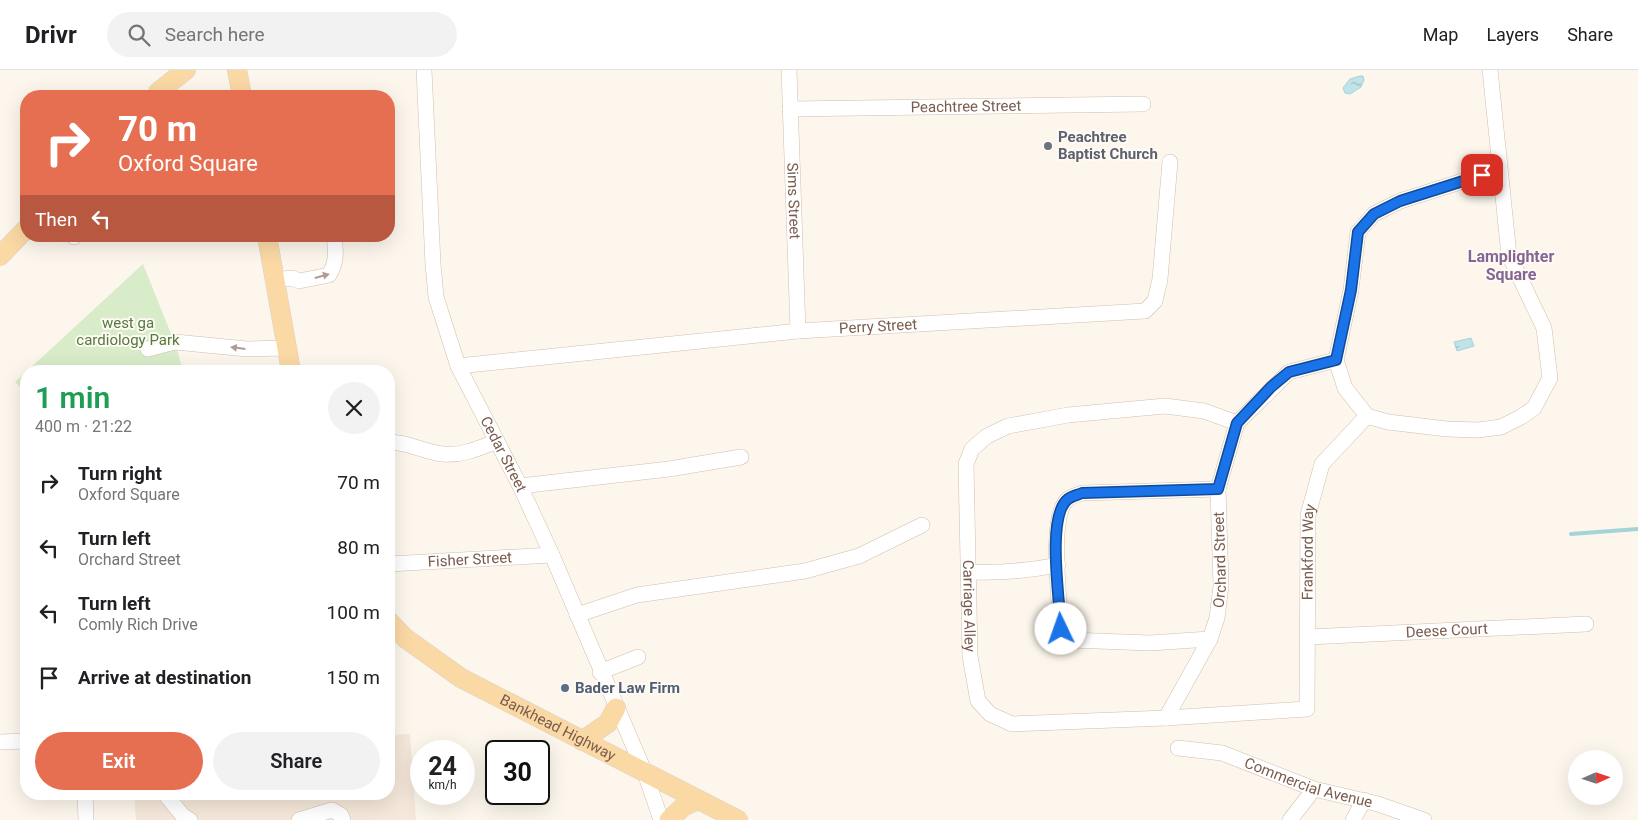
<!DOCTYPE html>
<html lang="en">
<head>
<meta charset="utf-8">
<style>
	body { margin:0; font-family:Roboto,sans-serif; background:#f2f2f2; color:#202124; height:100vh; display:flex; flex-direction:column; font-size:19px; white-space:nowrap }
	* { box-sizing:border-box; margin:0 }
	p { font-size:16px; color:#757577 }
	.icon { flex:none; width:28px; height:28px; fill:none; stroke:currentColor; stroke-width:2; stroke-linecap:round; stroke-linejoin:round }
	.map { position:relative; flex:1; overflow:hidden }
	.side { position:absolute; left:20px; top:295px; width:375px; height:435px; display:flex; flex-direction:column; background:#fff; border-radius:20px; box-shadow:0 5px 20px #0002 }
	.side>* { flex:none }
	.top-card { position:absolute; left:20px; top:20px; width:375px; height:152px; border-radius:20px; box-shadow:0 5px 20px #0002; background:#e76f51; color:#fff; overflow:hidden }
	.needle { width:32px; rotate:87deg }
	.buttons { position:absolute; left:1568px; top:680px; display:grid; gap:10px }
	.buttons a { display:grid; place-items:center; width:55px; height:55px; border-radius:50%; background:#fff; box-shadow:0 5px 20px #0002; font-size:25px }
	.speed { position:absolute; left:410px; top:670px; display:flex; gap:10px; font-size:25px; font-weight:700; text-align:center }
	.speed>* { display:grid; place-content:center; width:65px; height:65px; border-radius:50%; background:#fff; box-shadow:0 5px 20px #0002; line-height:1 }
	.speed small { font-size:12px; font-weight:400 }
	.speed .limit { border:2px solid #111; border-radius:8px; background:#fff; color:#111 }
	.pin { position:absolute; display:grid; place-items:center; width:42px; height:42px; color:#fff; margin:-21px; border-radius:10px; box-shadow:0 2px 8px #0006 }
	.me { position:absolute; width:55px; margin:-28px; rotate:357deg; stroke-linejoin:round; filter:drop-shadow(0 0 4px #0008) }
	.turn { display:flex; align-items:center; gap:18px; height:105px; padding:0 15px; font-size:22px }
	.turn .icon { width:65px; height:65px; stroke-width:2.5 }
	.turn b { display:block; font-size:35px; line-height:42px }
	.then { display:flex; align-items:center; height:48px; padding:0 15px; background:#0003; gap:10px; font-size:19px }
	.round { display:grid; place-items:center; flex:none; width:52px; height:52px; border-radius:26px; background:#f2f2f2 }
	.headline { display:flex; align-items:center; justify-content:space-between; height:85px; padding:0 15px }
	h1 { font-size:30px; font-weight:600; line-height:38px; color:#1e9e55 }
	.primary-button { display:flex; gap:10px; margin-top:auto; padding:10px 15px }
	.primary-button a { flex:1; height:58px; border-radius:30px; background:#e76f51; color:#fff; font-size:20px; font-weight:600; line-height:58px; text-align:center }
	.primary-button a+a { background:#f2f2f2; color:#202124 }
	ul { padding:0; list-style:none }
	li { display:flex; align-items:center; gap:15px; height:65px; padding:0 15px }
	li div { flex:1 }
	li b { display:block; font-size:19px }
	li em { font-style:normal }
	header { display:flex; align-items:center; gap:30px; box-sizing:border-box; height:70px; padding:0 25px; background:#fff; border-bottom:1px solid #e0e0e0 }
	header strong { font-size:24px }
	nav { display:flex; gap:28px; margin-inline-start:auto; font-size:18px }
	.search { width:350px; height:45px; background:#f2f2f2; display:flex; align-items:center; gap:12px; box-sizing:border-box; padding:0 18px; border-radius:28px; color:#757577; font-size:19px }
	.map>svg:first-child { display:block }
</style>
</head>
<body>
<header>
<strong>Drivr</strong>
<div class="search"><svg class="icon" aria-label="search" viewBox="0 0 24 24"><circle cx="10" cy="10" r="6"/><path d="M15 15l6 6"/></svg>Search here</div>
<nav><a>Map</a><a>Layers</a><a>Share</a></nav>
</header>
<div class="map">
<svg width="1638" height="750" viewBox="0 0 1638 750">
	<defs>
		<pattern id="water-ripples" width="26" height="14" patternUnits="userSpaceOnUse" patternTransform="scale(1.25)"><rect width="26" height="14" fill="#bfe3e8"/><path d="M2 4q2-2 4 0t4 0M15 11q2-2 4 0t4 0" fill="none" stroke="#a0bbbe"/></pattern>
	</defs>
	<rect width="100%" height="100%" fill="#fdf6ec"/>
	<path fill="#f5e8da" d="M410 664 416 750H136L134 724H389V665Z"/>
	<path fill="#d8ecc9" d="M143 194 177 279 183 301H27Z
		M26 302V324L15 312Z"/>
	<path fill="url(#water-ripples)" stroke="#a5d3da" d="M1360 6H1363L1364 10 1361 17 1350 24 1345 23 1343 18 1350 9Z
		M1471 268 1474 276 1457 281 1454 272Z"/>
	<g fill="none" stroke-linecap="round" stroke-linejoin="round">
		<path stroke="#a5d3da" stroke-width="4" d="M1571 464 1638 459"/>
		<g stroke="#d1beb0" stroke-width="16">
			<g id="minor">
				<path id="s1" d="M424 0 433 194 436 227 458 296 520 416 552 485 645 703 661 750"/>
				<path id="s2" d="M789 0 798 261"/>
				<path d="M1490 0 1509 185 1544 258 1550 308 1534 338 1521 347 1501 357 1478 360 1447 359 1388 352 1367 346 1345 318 1336 290 1351 220 1358 162 1374 144 1400 131 1498 100"/>
				<path id="s3" d="M790 39 1143 34"/>
				<path d="M74 167V166"/>
				<path d="M275 210 292 208 299 211 329 205C337 192 336 181 334 166"/>
				<path d="M148 279 175 272 247 279 287 278"/>
				<path id="s4" d="M458 296 798 261 1145 241 1155 231 1160 209 1170 92"/>
				<path id="s5" d="M1237 353 1204 341 1165 336 1068 345 1008 356 987 366 972 379 966 394 970 586 978 631 990 644 1012 654 1166 648 1307 639 1308 445 1322 394 1367 346"/>
				<path d="M389 372C408 372 424 382 443 384 463 386 479 378 497 371"/>
				<path d="M520 416 669 399 741 387"/>
				<path id="s6" d="M389 494 552 485"/>
				<path d="M970 502C1000 503 1028 501 1058 495"/>
				<path d="M577 545 637 525 805 501 859 486 922 455"/>
				<path id="s7" d="M1308 567 1586 554"/>
				<path d="M1210 569 1150 573 1071 570 1061 559C1060 533 1048 445 1068 429 1072 426 1078 425 1082 423L1218 419"/>
				<path d="M600 602 638 587"/>
				<path id="s8" d="M1166 648 1210 569 1217 548 1221 516 1218 419 1237 353 1289 302 1336 290"/>
				<path d="M0 672 26 671"/>
				<path id="s9" d="M1178 678 1222 683 1314 719 1378 734 1424 750"/>
				<path d="M85 724 86 750"/>
				<path d="M165 724 183 746 190 750"/>
				<path d="M299 750 332 740 341 745 343 750"/>
				<path d="M1290 750 1314 719"/>
				<path d="M1353 750 1364 730"/>
			</g>
		</g>
		<g stroke="#dad1cd" stroke-width="20">
			<g id="major">
				<path d="M237 0 242 26"/>
				<path d="M158 22 186 0"/>
				<path d="M267 166 291 301"/>
				<path d="M0 186 26 159"/>
				<path id="s10" d="M389 551 405 568 461 608 738 750"/>
				<path d="M582 671 608 653 616 638"/>
				<path d="M669 750 684 736 698 730"/>
			</g>
		</g>
		<use href="#minor" stroke="#fff" stroke-width="15"/>
		<use href="#major" stroke="#fbd9a5" stroke-width="19"/>
	</g>
	<defs><path id="oneway-solid" d="M-6-.8H1V-3.2L6.5 0L1 3.2V.8H-6Z" transform="scale(1.25)"/></defs>
	<g fill="#af9d94">
		<use href="#oneway-solid" transform="translate(322 206) rotate(-15)"/>
		<use href="#oneway-solid" transform="translate(238 278) rotate(-173)"/>
	</g>
	<g fill="none" stroke-linecap="round" stroke-linejoin="round">
		<g stroke="#114b97" stroke-width="12">
			<path id="route" d="M1061 559C1060 532 1046 446 1068 429 1072 426 1078 425 1082 423L1218 419 1237 353 1271 317 1289 302 1336 290 1351 220 1358 162 1374 144 1400 131 1482 105"/>
		</g>
		<use href="#route" stroke="#1a73e8" stroke-width="9"/>
	</g>
	<circle fill="#6b7280" stroke="#fffaf3" stroke-width="2" cx="1048" cy="76" r="5"/>
	<circle fill="#5c6f8a" stroke="#fffaf3" stroke-width="2" cx="565" cy="618" r="5"/>
	<g text-anchor="middle" dominant-baseline="central" stroke-width="4" stroke-linejoin="round" paint-order="stroke">
		<g font-size="15" fill="#7a5c4d" stroke="#fffaf3">
			<text stroke="none"><textPath href="#s3" startOffset="176">Peachtree Street</textPath></text>
			<text stroke="none"><textPath href="#s2" startOffset="131">Sims Street</textPath></text>
			<text stroke="none"><textPath href="#s4" startOffset="422">Perry Street</textPath></text>
			<text stroke="none"><textPath href="#s1" startOffset="399">Cedar Street</textPath></text>
			<text stroke="none"><textPath href="#s5" startOffset="1024">Frankford Way</textPath></text>
			<text stroke="none"><textPath href="#s6" startOffset="81">Fisher Street</textPath></text>
			<text stroke="none"><textPath href="#s8" startOffset="171">Orchard Street</textPath></text>
			<text stroke="none"><textPath href="#s5" startOffset="434">Carriage Alley</textPath></text>
			<text stroke="none"><textPath href="#s7" startOffset="139">Deese Court</textPath></text>
			<text stroke="none"><textPath href="#s10" startOffset="201">Bankhead Highway</textPath></text>
			<text stroke="none"><textPath href="#s9" startOffset="136">Commercial Avenue</textPath></text>
		</g>
		<g font-size="15" font-weight="bold" fill="#5b616d" stroke="#fffaf3" text-anchor="start">
			<text x="1058" y="67">Peachtree<tspan x="1058" dy="17">Baptist Church</tspan></text>
		</g>
		<g font-size="15" fill="#537a41" stroke="#fffaf3">
			<text x="128" y="253">west ga<tspan x="128" dy="17">cardiology Park</tspan></text>
		</g>
		<g font-size="15" font-weight="bold" fill="#4e5e75" stroke="#fffaf3" text-anchor="start">
			<text x="575" y="618">Bader Law Firm</text>
		</g>
		<g font-size="16" font-weight="bold" fill="#846695" stroke="#fffaf3">
			<text x="1511" y="186">Lamplighter<tspan x="1511" dy="18">Square</tspan></text>
		</g>
	</g>
</svg>
<div class="buttons">
<a><svg class="needle" viewBox="-14 -14 28 28"><path d="M0-13l5 13h-10z" fill="#e53935"/><path d="M0 13l5-13h-10z" fill="#757577"/></svg></a>
</div>
<div class="speed"><div>24<small>km/h</small></div><div class="limit">30</div></div>
<div class="pin" style="left:1482px;top:105px;background:#d93025"><svg class="icon" aria-label="arrive" viewBox="0 0 24 24"><path d="M6 21V4h12l-3 4 3 4H6"/></svg></div>
<svg class="me" style="left:1061px;top:559px" viewBox="-20 -20 40 40"><circle r="19" fill="#fff"/><path d="M0-13L10 11 0 6-10 11z" fill="#1a73e8"/></svg>
<div class="top-card">
<div class="turn"><svg class="icon" aria-label="right" viewBox="0 0 24 24"><path d="M7 20v-9h11M14 6l5 5-5 5"/></svg><div><b>70 m</b>Oxford Square</div></div>
<div class="then">Then<svg class="icon" aria-label="left" viewBox="0 0 24 24"><path d="M17 20v-9H6M10 6l-5 5 5 5"/></svg></div>
</div>
<section class="side">
<div class="headline"><div><h1>1 min</h1><p>400 m · 21:22</p></div><a class="round"><svg class="icon" aria-label="close" viewBox="0 0 24 24"><path d="M6 6l12 12M18 6L6 18"/></svg></a></div>
<ul>
<li><svg class="icon" aria-label="right" viewBox="0 0 24 24"><path d="M7 20v-9h11M14 6l5 5-5 5"/></svg><div><b>Turn right</b><p>Oxford Square</p></div><em>70 m</em></li>
<li><svg class="icon" aria-label="left" viewBox="0 0 24 24"><path d="M17 20v-9H6M10 6l-5 5 5 5"/></svg><div><b>Turn left</b><p>Orchard Street</p></div><em>80 m</em></li>
<li><svg class="icon" aria-label="left" viewBox="0 0 24 24"><path d="M17 20v-9H6M10 6l-5 5 5 5"/></svg><div><b>Turn left</b><p>Comly Rich Drive</p></div><em>100 m</em></li>
<li><svg class="icon" aria-label="arrive" viewBox="0 0 24 24"><path d="M6 21V4h12l-3 4 3 4H6"/></svg><div><b>Arrive at destination</b></div><em>150 m</em></li>
</ul>
<div class="primary-button"><a>Exit</a><a>Share</a></div>
</section>
</div>
</body>
</html>
